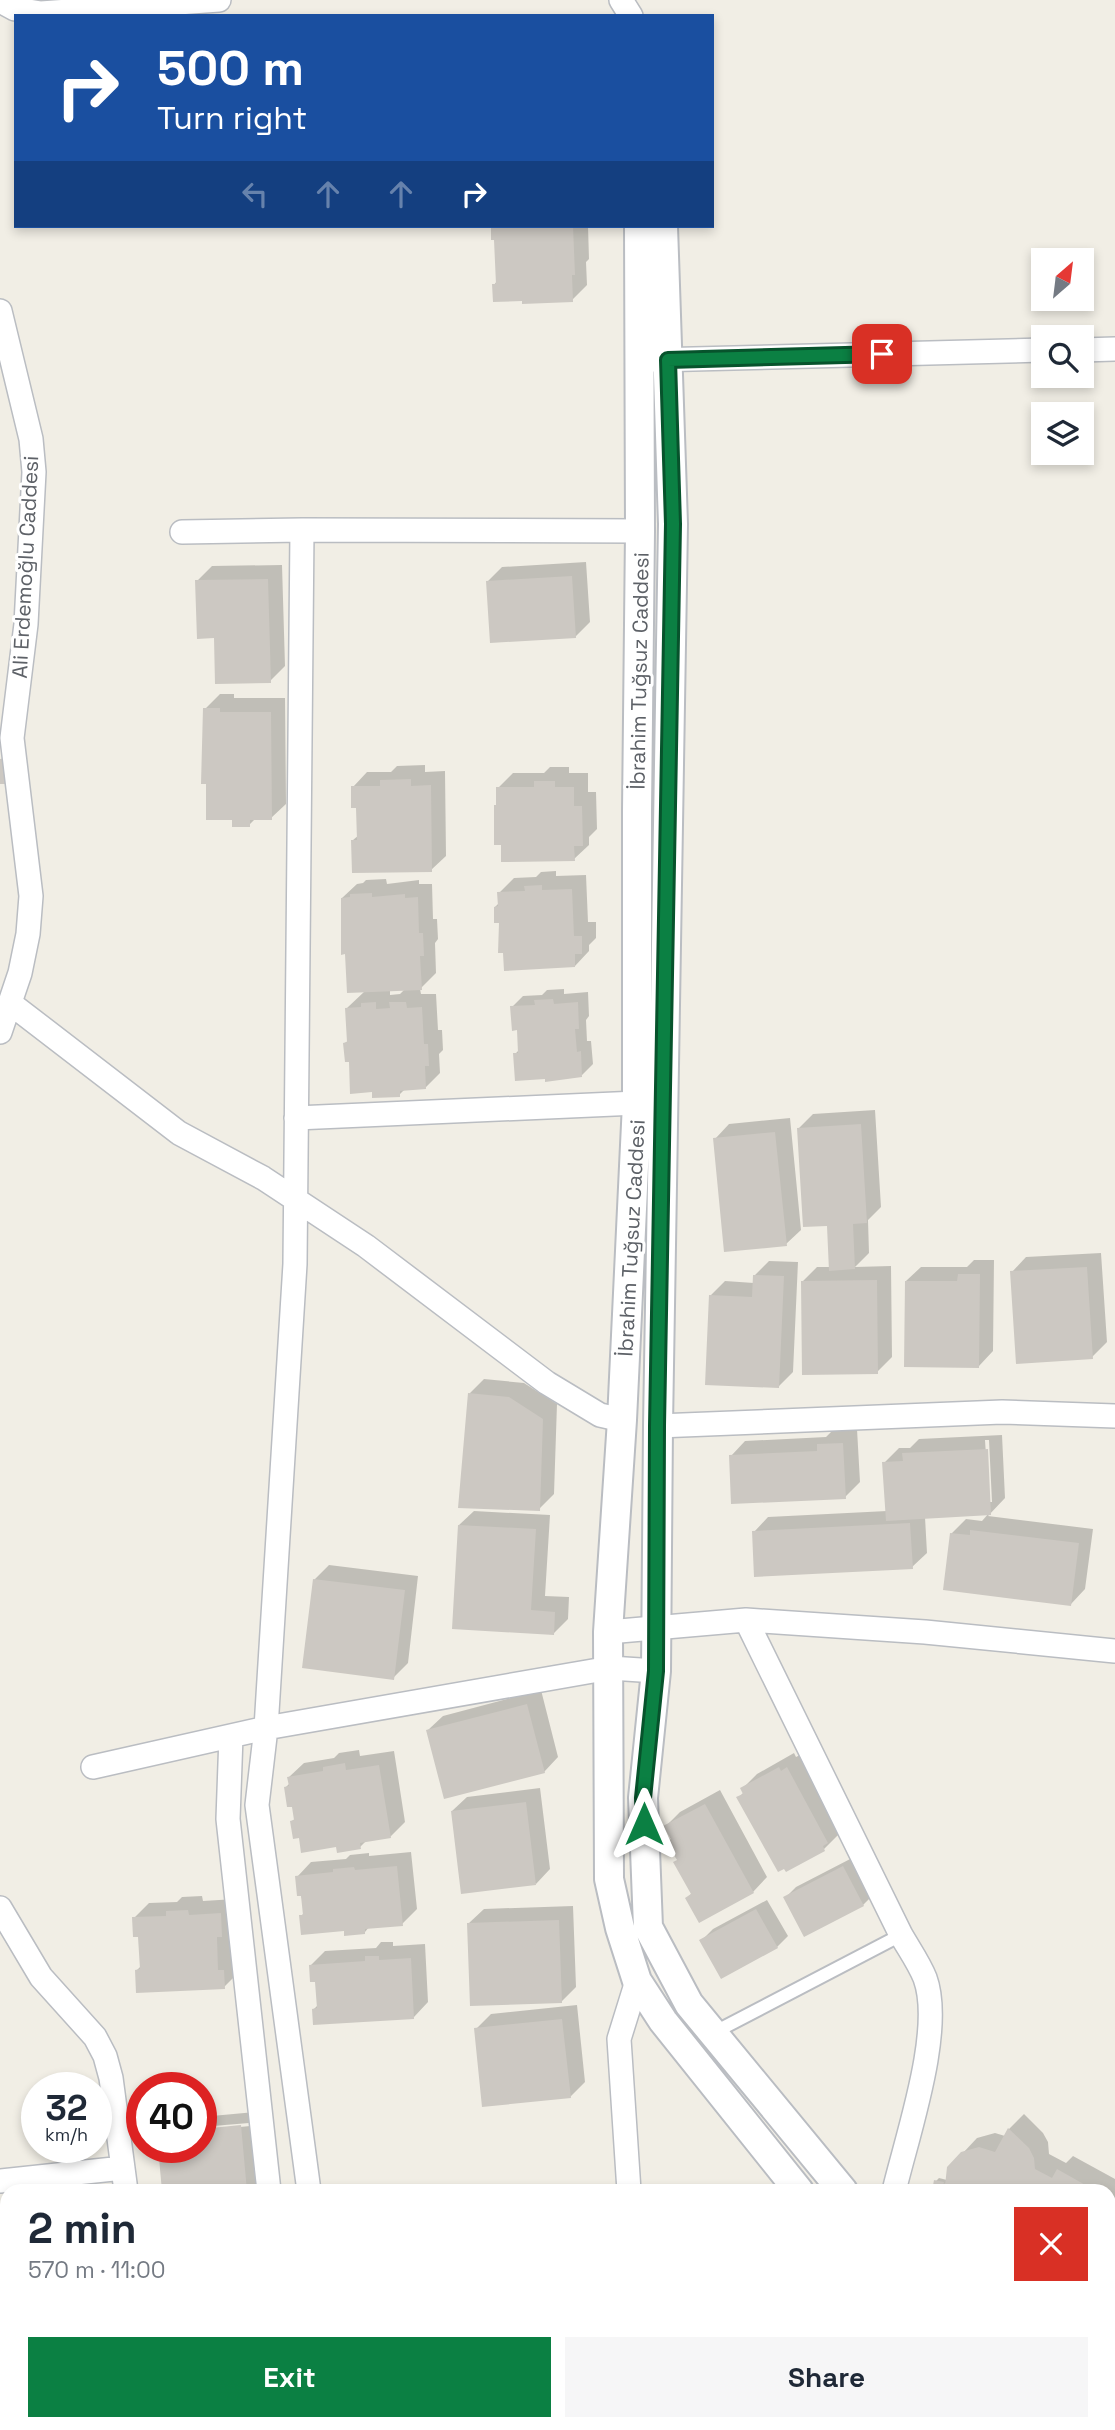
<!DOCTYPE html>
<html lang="en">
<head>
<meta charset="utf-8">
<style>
	body { margin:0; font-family:"Space Grotesk",sans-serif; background:#f6f6f7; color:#1f2937; height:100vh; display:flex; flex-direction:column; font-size:26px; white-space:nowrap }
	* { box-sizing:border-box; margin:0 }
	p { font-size:23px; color:#747a83 }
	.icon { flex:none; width:38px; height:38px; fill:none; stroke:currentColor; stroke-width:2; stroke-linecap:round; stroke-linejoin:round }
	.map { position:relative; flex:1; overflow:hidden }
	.panel { position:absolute; left:0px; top:2184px; width:1116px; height:247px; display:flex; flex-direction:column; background:#fff; border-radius:21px 21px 0 0; box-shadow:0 4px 10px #0003 }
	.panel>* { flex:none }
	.banner { position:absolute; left:14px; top:14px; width:700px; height:214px; border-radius:0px; box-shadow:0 4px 10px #0003; background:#1a4fa0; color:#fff; overflow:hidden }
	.needle { width:46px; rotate:28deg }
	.tools { position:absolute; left:1031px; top:248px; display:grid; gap:14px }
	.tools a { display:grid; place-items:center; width:63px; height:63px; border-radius:0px; background:#fff; box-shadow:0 4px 10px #0003; font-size:35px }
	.speed { position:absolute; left:21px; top:2072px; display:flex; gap:14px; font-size:35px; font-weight:700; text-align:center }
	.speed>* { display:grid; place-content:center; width:91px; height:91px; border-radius:50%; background:#fff; box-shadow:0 4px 10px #0003; line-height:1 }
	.speed small { font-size:18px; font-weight:400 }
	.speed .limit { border:10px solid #d22; background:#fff; color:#111 }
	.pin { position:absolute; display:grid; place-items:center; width:60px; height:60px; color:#fff; margin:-30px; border-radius:14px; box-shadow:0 4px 10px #0006 }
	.me { position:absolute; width:77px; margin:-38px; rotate:0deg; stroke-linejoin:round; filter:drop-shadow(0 0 5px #0008) }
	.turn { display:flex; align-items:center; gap:24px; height:147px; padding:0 28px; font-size:32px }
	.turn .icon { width:91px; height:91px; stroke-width:2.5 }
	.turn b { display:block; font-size:49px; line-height:60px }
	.lanes { display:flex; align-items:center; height:66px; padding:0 28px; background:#0003; justify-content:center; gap:35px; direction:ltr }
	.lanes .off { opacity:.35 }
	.round { display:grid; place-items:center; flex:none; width:74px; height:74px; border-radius:0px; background:#f6f6f7 }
	.head { display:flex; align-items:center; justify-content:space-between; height:119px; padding:0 28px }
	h1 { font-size:42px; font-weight:600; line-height:52px }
	.action { display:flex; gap:14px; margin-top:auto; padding:14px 28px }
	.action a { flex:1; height:80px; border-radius:0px; background:#0b8043; color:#fff; font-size:28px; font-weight:600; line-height:80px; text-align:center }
	.action a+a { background:#f6f6f7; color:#1f2937 }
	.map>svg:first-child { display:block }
</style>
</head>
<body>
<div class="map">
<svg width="1115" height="2430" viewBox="0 0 1115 2430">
	<rect width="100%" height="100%" fill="#f1eee5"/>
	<path fill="#0003" fill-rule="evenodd" d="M493 226H588L589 259 586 262 587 285 572 300 523 299 494 285 497 281 496 238H493Z
		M586 562 590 622 575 637 488 581 502 567Z
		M282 565 285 666 270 681 215 636 197 581 212 566Z
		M220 694H234V698H285L286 804 271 818 255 819 249 825 205 709Z
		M425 765V772L445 771 446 856 431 870 353 840 359 835 358 806 353 787 367 772H391L397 766Z
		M550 767H569V773H588V792H596L597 829 589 837V845L574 859 498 803V788L513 773H544Z
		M556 871V876L586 875 588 922H596V938L589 945V951L575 966 500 921 495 907 499 903V893L514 878 536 877 541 872Z
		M386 879 387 884 419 880V884H432L433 919H437L438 939 435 943 436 973 420 989 421 994H436L438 1030H442L443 1050 439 1054 440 1073 425 1088 405 1089 399 1095 373 1090 350 1060 345 1043 349 1040 347 1008 365 991 342 898 357 884 363 883 366 880ZM390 989H405L400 994 390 995Z
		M564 989V994L588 992 589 1016 586 1020 587 1041H591L593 1064 582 1075 515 1054 520 1049 518 1028 512 1007 523 996 542 995 547 990Z
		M875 1110 881 1207 868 1220 869 1253 855 1267 891 1266 892 1357 877 1372 802 1282 817 1267H831L828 1224 798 1129 813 1114Z
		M790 1118 801 1230 786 1244 715 1139 729 1124Z
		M1101 1253 1107 1342 1092 1357 1012 1272 1026 1257Z
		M974 1260H994L993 1351 979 1366 906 1281 921 1267H967Z
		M769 1261 798 1262 793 1372 779 1386 710 1296 725 1281 754 1283V1276Z
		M484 1379 524 1383 557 1404 554 1494 539 1509 469 1394Z
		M857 1429 860 1482 845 1497 731 1456 745 1441 826 1437 833 1430Z
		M1002 1435 1005 1498 988 1516 1093 1529 1085 1589 1071 1604 951 1534 966 1519 982 1521 989 1513 925 1517 927 1553 912 1567 754 1532 768 1517 887 1511 884 1463 899 1448H910L919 1439ZM985 1440H989L992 1502H989Z
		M474 1511 550 1515 545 1596 569 1597 568 1619 553 1634 453 1627 459 1525Z
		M329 1565 418 1576 408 1663 393 1678 314 1580Z
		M541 1690 558 1757 544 1772 428 1730 443 1716Z
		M359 1750 360 1756 394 1751 405 1822 390 1837 366 1841 360 1847 338 1845 300 1836 292 1821 296 1818 286 1787 290 1783 289 1777 304 1763 334 1758 339 1753Z
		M794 1753 796 1757 802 1754 842 1827 837 1831 839 1834 824 1849 738 1798 744 1792 742 1789 757 1774Z
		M540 1788 550 1869 536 1884 452 1811 467 1797Z
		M720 1790 767 1877 753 1892 687 1898 692 1893 666 1826 680 1812Z
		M411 1852 417 1909 402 1924 369 1927 365 1932 345 1929 301 1916 305 1912 297 1877 311 1862 346 1859 350 1855 369 1853V1856Z
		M854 1857 874 1894 863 1905 785 1898 796 1887Z
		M202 1896 203 1901 235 1899 239 1972 224 1987 137 1970 142 1965 140 1935 134 1918 149 1903 177 1902 182 1897Z
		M767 1900 788 1936 777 1947 702 1940 713 1929Z
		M573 1906 576 1987 561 2002 469 1923 484 1909Z
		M381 1942H393V1946L425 1944 428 2002 414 2017 314 2009 318 2005 316 1980 311 1965 325 1951 376 1948Z
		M577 2005 585 2082 570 2097 476 2029 491 2014Z
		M255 2112 263 2191H164L201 2147V2131L250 2126 249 2123 201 2127V2117Z
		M1024 2114 1043 2133 1048 2142 1049 2154 1066 2163 1073 2156 1115 2179V2263L1110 2260V2191H949L945 2183 944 2191H934L936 2181 939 2178 947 2180 962 2154 977 2138 995 2133 1005 2136 1009 2129Z"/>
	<path fill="#ccc8c2" d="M491 226H573L575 275H572L573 302 522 304V301L493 302 492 284H496L494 240H491Z
		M572 576 576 638 490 643 486 581Z
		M268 579 271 683 215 684 214 638 197 639 195 580Z
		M203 708H220V712H271L272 820H250V827H232V820H206V784H201Z
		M7 758 9 784H0V759Z
		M411 779V786L431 785 432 872 352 873 351 840H357L356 808H351V786H380V780Z
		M534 781H555V787H574V806H582L583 846H574L575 861 501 862V845H494V805H496V787H534Z
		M542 885V890L572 889 574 936H582V954H575V967L504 971 503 953H498L499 923H494V907L498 906 497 892 525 891 524 886Z
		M372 893V897L405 894V898L418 897 419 933H423L424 956H420L422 990 347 993 345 954 341 955V898L350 897V894Z
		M553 999 554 1004 578 1002 579 1029H575L577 1052 581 1051 582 1077 545 1082V1079L515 1081 513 1053H518L517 1030 512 1031 510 1006 535 1005 534 1000Z
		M376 1002V1009L390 1008 389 1002H406L407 1008 422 1007 424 1044H428L429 1066H425L426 1089 400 1091V1097L372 1098V1092L350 1094 349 1062H345L343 1043 347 1042 345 1008 361 1007V1003Z
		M861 1124 867 1223 853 1224 855 1269 829 1271 827 1226 803 1227 797 1128Z
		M775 1132 787 1246 724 1252 713 1138Z
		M1087 1267 1093 1359 1016 1364 1010 1271Z
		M958 1274H980L979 1368 904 1367 905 1281H957Z
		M753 1275 784 1276 779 1388 705 1385 709 1295 752 1297Z
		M877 1280 878 1374 802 1375 801 1281Z
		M468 1393 509 1397 543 1419 540 1511 458 1508Z
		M843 1443 846 1499 731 1504 729 1455 817 1451V1444Z
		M988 1449 991 1515 886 1521 882 1462 903 1461 902 1453Z
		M910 1523 913 1569 754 1577 752 1531Z
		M458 1525 536 1529 531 1610 555 1612 554 1635 452 1629Z
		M970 1530 1079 1543 1071 1606 943 1590 950 1533 970 1535Z
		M313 1579 405 1590 394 1680 302 1668Z
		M527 1704 545 1773 444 1799 426 1730Z
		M345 1763 346 1770 379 1765 391 1838 360 1843 361 1849 337 1853 336 1847 301 1853 299 1838 293 1839 290 1821 294 1820 292 1807H287L284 1787 289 1786 287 1777 323 1771V1767Z
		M779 1767 781 1771 787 1767 828 1843 823 1846 825 1851 786 1872 784 1869 778 1872 736 1797 743 1794 740 1788Z
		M526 1802 536 1885 461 1894 451 1811Z
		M705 1804 754 1893 699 1923 685 1898 691 1894 673 1862 677 1860 666 1842 671 1839 663 1826Z
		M397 1866 403 1926 365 1929V1934L344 1936V1931L301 1935 299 1915H303L301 1896H297L295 1876 333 1872V1869L354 1867 355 1870Z
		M843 1866 864 1906 804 1937 783 1897Z
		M756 1909 778 1948 721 1979 699 1940Z
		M188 1910 189 1915 221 1913 222 1937H217L218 1970H224L225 1989 136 1993 135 1970 140 1969 138 1937H133L132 1917 166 1916V1911Z
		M559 1920 562 2003 470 2006 467 1923Z
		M365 1956H379V1960L411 1958 414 2019 313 2025 312 2009 317 2008 315 1982H310L309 1965 365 1961Z
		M562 2019 571 2098 482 2107 474 2028Z
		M241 2125 247 2191H162L158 2147H201V2129Z
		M1008 2128 1029 2148 1034 2158 1035 2169 1052 2178 1057 2169 1096 2191H947L945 2186 947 2167 961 2152 979 2147 995 2152Z
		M934 2180 944 2182 942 2191H932Z
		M1110 2199 1115 2202V2265L1110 2262Z"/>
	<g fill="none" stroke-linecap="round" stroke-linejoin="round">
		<g stroke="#babdc2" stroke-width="16">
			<path id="service" d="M713 2033 901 1935"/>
		</g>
		<g stroke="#babdc2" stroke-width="26">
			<path id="minor" d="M621 0 631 16
				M0 1 15 9 41 13 219 0
				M0 311 31 439 34 472 26 624 12 738 31 896 28 934 20 973 0 1032
				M1082 350 1115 349
				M653 360 1043 350
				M182 532 302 530
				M10 1003 179 1133 263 1178 366 1246 547 1383 600 1415 622 1420
				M296 1118 637 1103
				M658 1426 1002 1412 1115 1416
				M746 1620 901 1935C909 1949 919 1963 925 1978 944 2030 907 2136 894 2191
				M608 1632 746 1620 925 1632 1115 1651
				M231 1736 228 1819 269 2191
				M93 1767 266 1728 610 1668 656 1671
				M0 1908 41 1977 95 2037 105 2056 111 2078 126 2191
				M0 2181 123 2168
				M309 2191 257 1805 266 1728 295 1264 302 530 640 531
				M629 2191 619 2039 637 1981
				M237 2424 301 2430
				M341 2424 342 2430
				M664 2424 665 2430
				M0 2429 42 2424"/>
		</g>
		<g stroke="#babdc2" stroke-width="32">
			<path id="tertiary" d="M639 226 640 531 637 811V1103L622 1420 608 1632 609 1879 620 1928 637 1981 663 2021 799 2191
				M663 226 673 524 658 1426 656 1671 643 1798 648 1927 689 2004 843 2191
				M974 2424 977 2430
				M1011 2424 1015 2430"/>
		</g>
		<use href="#service" stroke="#fff" stroke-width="12"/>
		<use href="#minor" stroke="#fff" stroke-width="23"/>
		<use href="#tertiary" stroke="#fff" stroke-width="28"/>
	</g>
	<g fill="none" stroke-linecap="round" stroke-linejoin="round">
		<g stroke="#07532c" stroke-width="18">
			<path id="route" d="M644 1824 643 1798 656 1671 657 1426 673 524 668 360 882 354"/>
		</g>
		<use href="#route" stroke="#0b8043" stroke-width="12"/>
	</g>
	<g text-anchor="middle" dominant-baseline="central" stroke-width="6" stroke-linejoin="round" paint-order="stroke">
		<g font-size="21" fill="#5d6167" stroke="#fff">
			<text transform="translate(25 567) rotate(-87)">Ali Erdemoğlu Caddesi</text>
			<text transform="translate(639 671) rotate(-89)">İbrahim Tuğsuz Caddesi</text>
			<text transform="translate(631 1238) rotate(-87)">İbrahim Tuğsuz Caddesi</text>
		</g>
	</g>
</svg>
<div class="tools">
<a><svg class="needle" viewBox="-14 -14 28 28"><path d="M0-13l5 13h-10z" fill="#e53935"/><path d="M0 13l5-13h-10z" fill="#747a83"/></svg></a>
<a><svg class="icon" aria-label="search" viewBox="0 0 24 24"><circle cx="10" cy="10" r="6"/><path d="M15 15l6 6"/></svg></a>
<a><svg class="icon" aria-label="layers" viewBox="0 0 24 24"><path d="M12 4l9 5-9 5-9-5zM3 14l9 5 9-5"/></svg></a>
</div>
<div class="speed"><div>32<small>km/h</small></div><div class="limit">40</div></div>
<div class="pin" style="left:882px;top:354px;background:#d93025"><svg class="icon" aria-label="arrive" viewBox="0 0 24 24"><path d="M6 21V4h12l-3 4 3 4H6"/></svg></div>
<svg class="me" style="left:644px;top:1824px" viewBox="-20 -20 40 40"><path d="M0-17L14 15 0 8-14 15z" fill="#0b8043" stroke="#fff" stroke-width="4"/></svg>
<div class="banner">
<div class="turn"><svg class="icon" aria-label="right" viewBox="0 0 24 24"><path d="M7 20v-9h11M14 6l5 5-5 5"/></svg><div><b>500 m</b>Turn right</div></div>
<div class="lanes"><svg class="icon off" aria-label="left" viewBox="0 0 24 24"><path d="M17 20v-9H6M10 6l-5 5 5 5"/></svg><svg class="icon off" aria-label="ahead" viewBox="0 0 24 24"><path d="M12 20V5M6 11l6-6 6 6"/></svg><svg class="icon off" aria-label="ahead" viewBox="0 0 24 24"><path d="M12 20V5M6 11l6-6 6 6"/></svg><svg class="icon" aria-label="right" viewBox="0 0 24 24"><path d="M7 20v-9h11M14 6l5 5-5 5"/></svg></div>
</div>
<section class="panel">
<div class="head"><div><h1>2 min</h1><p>570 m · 11:00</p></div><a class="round" style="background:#d93025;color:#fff"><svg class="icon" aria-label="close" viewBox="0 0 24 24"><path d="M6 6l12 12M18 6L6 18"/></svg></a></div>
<div class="action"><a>Exit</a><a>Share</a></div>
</section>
</div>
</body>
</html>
